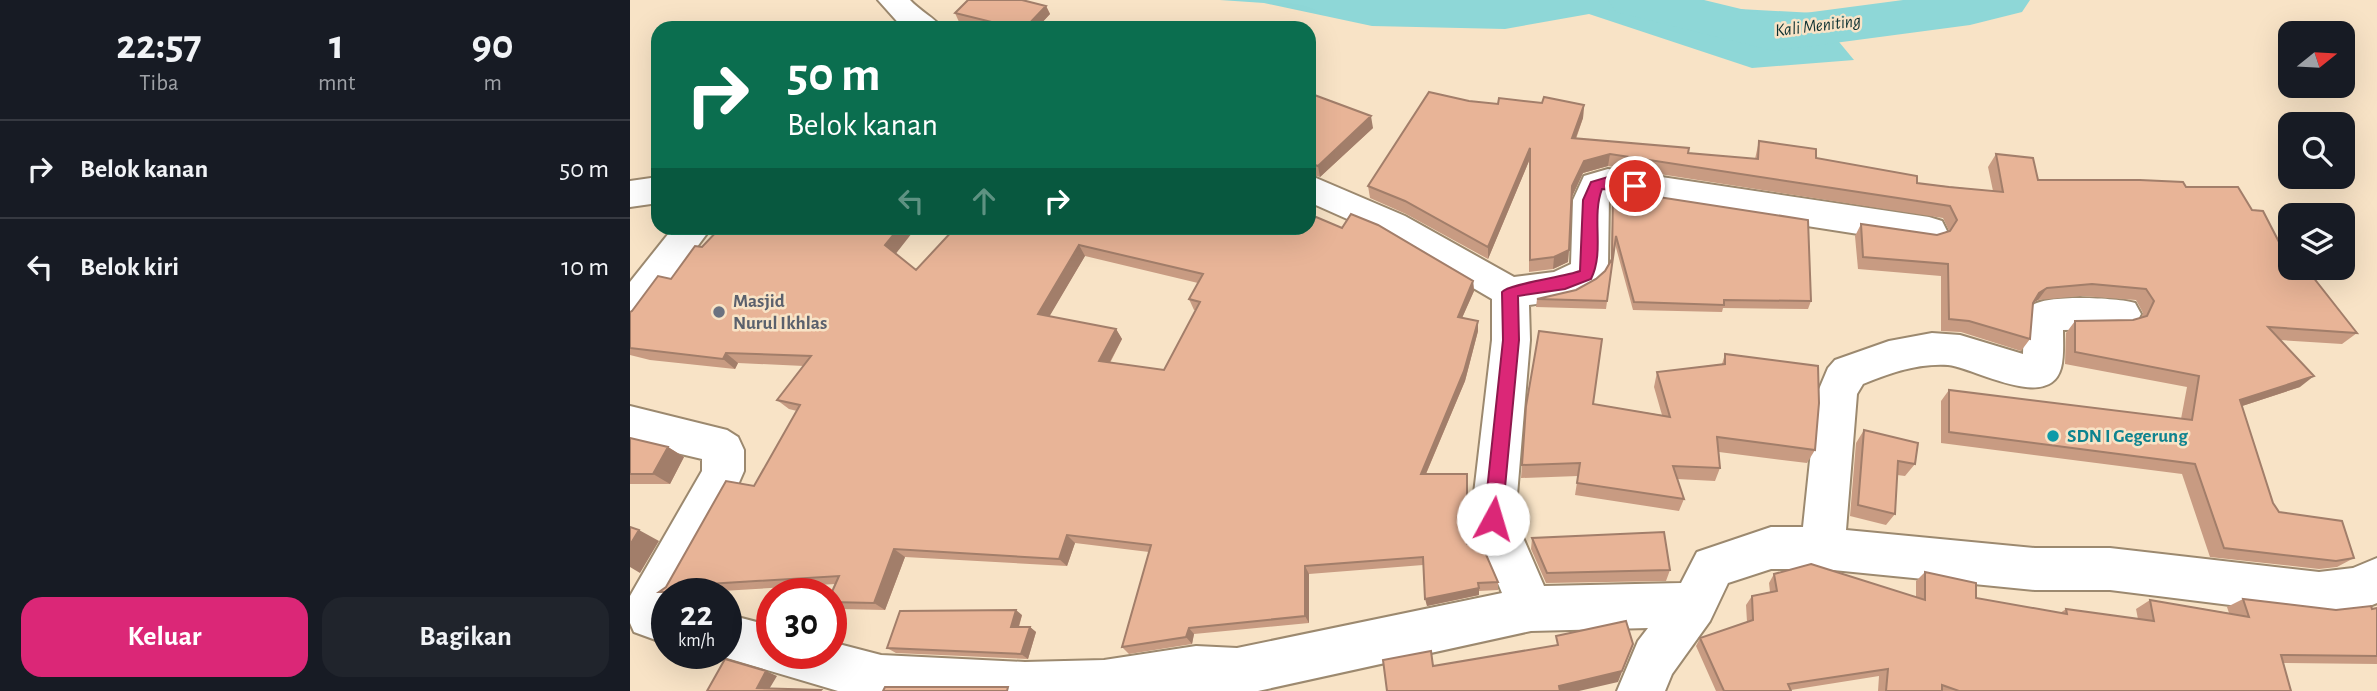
<!DOCTYPE html>
<html lang="id">
<head>
<meta charset="utf-8">
<style>
	body { margin:0; font-family:"Alegreya Sans",sans-serif; background:#20242c; color:#f1f3f6; height:100vh; display:flex; flex-direction:column; font-size:26px; white-space:nowrap }
	* { box-sizing:border-box; margin:0 }
	p { font-size:23px; color:#9ea1a6 }
	.icon { flex:none; width:38px; height:38px; fill:none; stroke:currentColor; stroke-width:2; stroke-linecap:round; stroke-linejoin:round }
	.map { position:relative; flex:1; overflow:hidden }
	.sheet { display:flex; flex-direction:column; background:#171b24; width:630px }
	.sheet>* { flex:none }
	.top-card { position:absolute; left:21px; top:21px; width:665px; height:214px; border-radius:21px; box-shadow:0 7px 28px #0002; background:#0b6e4f; color:#fff; overflow:hidden }
	.needle { width:46px; rotate:72deg }
	.controls { position:absolute; left:1648px; top:21px; display:grid; gap:14px }
	.controls a { display:grid; place-items:center; width:77px; height:77px; border-radius:14px; background:#171b24; box-shadow:0 7px 28px #0002; font-size:35px }
	.speed { position:absolute; left:21px; top:578px; display:flex; gap:14px; font-size:35px; font-weight:700; text-align:center }
	.speed>* { display:grid; place-content:center; width:91px; height:91px; border-radius:50%; background:#171b24; box-shadow:0 7px 28px #0002; line-height:1 }
	.speed small { font-size:18px; font-weight:400 }
	.speed .limit { border:10px solid #d22; background:#fff; color:#111 }
	.pin { position:absolute; display:grid; place-items:center; width:60px; height:60px; color:#fff; margin:-30px; border:4px solid #fff; border-radius:50%; box-shadow:0 2px 7px #0007 }
	.me { position:absolute; width:77px; margin:-38px; rotate:6deg; stroke-linejoin:round; filter:drop-shadow(0 0 5px #0008) }
	.turn { display:flex; align-items:center; gap:24px; height:147px; padding:0 21px; font-size:32px }
	.turn .icon { width:91px; height:91px; stroke-width:2.5 }
	.turn b { display:block; font-size:49px; line-height:60px }
	.lanes { display:flex; align-items:center; height:66px; padding:0 21px; background:#0003; justify-content:center; gap:35px; direction:ltr }
	.lanes .off { opacity:.35 }
	.eta { display:flex; justify-content:space-evenly; align-items:center; height:119px; text-align:center }
	.eta b { font-size:42px; font-weight:700; line-height:49px }
	.button { display:flex; gap:14px; margin-top:auto; padding:14px 21px }
	.button a { flex:1; height:80px; border-radius:21px; background:#db2777; color:#fff; font-size:28px; font-weight:700; line-height:80px; text-align:center }
	.button a+a { background:#20242c; color:#f1f3f6 }
	ul { padding:0; list-style:none }
	li { display:flex; align-items:center; gap:21px; height:98px; padding:0 21px; border-top:2px solid #363941 }
	li div { flex:1 }
	li b { display:block; font-size:26px }
	li em { font-style:normal }
	main { display:flex; flex:1; min-height:0 }
	.map>svg:first-child { display:block }
</style>
</head>
<body>
<main>
<section class="sheet">
<div class="eta">
<div><b>22:57</b><p>Tiba</p></div>
<div><b>1</b><p>mnt</p></div>
<div><b>90</b><p>m</p></div>
</div>
<ul>
<li><svg class="icon" aria-label="right" viewBox="0 0 24 24"><path d="M7 20v-9h11M14 6l5 5-5 5"/></svg><div><b>Belok kanan</b></div><em>50 m</em></li>
<li><svg class="icon" aria-label="left" viewBox="0 0 24 24"><path d="M17 20v-9H6M10 6l-5 5 5 5"/></svg><div><b>Belok kiri</b></div><em>10 m</em></li>
</ul>
<div class="button"><a>Keluar</a><a>Bagikan</a></div>
</section>
<div class="map">
<svg width="1747" height="691" viewBox="0 0 1747 691">
	<rect width="100%" height="100%" fill="#f8e3c6"/>
	<path fill="#8ed7d7" d="M590 0H1050L1073 7 1185 13 1224 60 1122 68 959 14 875 29 742 26 634 3Z"/>
	<g fill="none" stroke-linecap="round" stroke-linejoin="round">
		<path fill="#8ed7d7" fill-rule="evenodd" d="M978 0H1074L1144 17 1273 0H1400L1392 12 1340 25 1144 51 986 12Z"/>
		<g stroke="#9c896f" stroke-width="4">
			<path id="street" d="M248 0H280C289 10 306 19 312 28H273Z
				M978 169 1299 217 1312 221 1317 231 1312 241 1299 245 979 195 978 267C962 297 930 301 899 305L900 340 885 519 914 586 1051 583 1067 552 1141 527H1173L1187 394 1198 368 1205 360 1259 341 1302 333 1330 335 1393 354C1394 341 1392 316 1402 306 1415 294 1489 298 1505 303L1511 314 1505 325 1492 329 1433 330C1433 342 1434 357 1431 368 1419 412 1345 368 1318 365 1288 363 1260 373 1233 384L1227 394 1216 530 1405 548H1480L1689 572 1723 568 1747 558V603L1725 612 1689 616 1480 590H1405L1193 569H1141L1098 583 1080 621 1042 674 1035 691H987L1008 641 1018 628 901 631 628 691H208L80 653H96V614L142 626V653H201V642L251 655 395 662 474 660 566 646 607 648 872 593 841 519 862 340V299L751 234 679 202V175L775 216 884 277 924 272 941 264 943 200 954 176Z
				M28 177V203L0 207V181Z
				M43 228H81L13 320 0 324V282Z
				M0 406 97 430 108 437 114 450V471L104 494 49 593H37V644L4 632 0 623V596L72 471V459L0 442Z"/>
		</g>
		<use href="#street" fill="#fff" fill-rule="evenodd"/>
	</g>
	<path fill="#c89b82" fill-rule="evenodd" d="M416 6 420 14 407 28H355L329 22 325 13Z
		M679 93 743 128 690 177 679 174Z
		M839 101 868 104 912 103 954 105 953 118 946 139 1058 153 1125 159 1129 141 1186 158 1287 183 1363 191 1358 167 1366 154 1408 180 1556 187 1622 210 1649 242 1683 277 1727 333 1712 344 1650 340 1670 387 1612 406 1643 503 1649 512 1724 558 1707 567 1689 569 1580 557 1552 474 1311 443V401L1319 390 1551 419 1557 387 1435 364 1436 333 1445 321 1503 320 1511 318 1513 313 1506 300 1452 296 1408 300 1403 303 1400 339 1391 351 1331 332 1311 331V276L1228 269 1225 236 1231 224 1307 235 1319 231 1313 218 978 166 953 173 941 198 938 262 923 269 899 272V161L858 259 776 214 740 198 738 186Z
		M983 190 1181 301 1178 309 1093 308 1092 312 1003 310 985 244 976 309 906 307 907 299 946 290 966 279 975 271 981 261Z
		M325 228H712L843 281 844 291 832 318 848 321V331L835 381 796 474H837L838 544 868 582V590L849 591V595L797 606 793 565 679 574V623L564 634 562 644 499 654 492 647 519 552 445 543 437 566 275 557 255 610 210 609 201 604V594L205 584 92 591V593H37V595L29 592 36 587 124 486 167 411 159 409 147 400 174 366 108 363 105 369 20 360 0 355V312L41 279 266 254 286 270ZM455 256 568 283 559 299 564 310H566L534 370 480 363 492 339 486 329 419 316Z
		M1095 354 1185 450 1177 463 1089 452 1090 468 1085 481 1047 479 1054 499 1049 511 945 495 948 476 891 478 892 465 963 404 1032 415 1024 387 1027 372 1092 364Z
		M1234 430 1285 464 1275 476 1267 475 1265 514 1256 525 1220 516 1226 443Z
		M0 438 38 447 54 457 40 484H0Z
		M902 538 1040 570 1036 581 916 583 901 549Z
		M1295 572 1346 598 1430 613 1436 609 1508 619 1506 609 1520 600 1599 613 1597 607 1613 599 1706 610 1742 609 1747 608V664L1653 663 1661 691H1248L1249 676 1161 690V691H1086L1066 646 1070 638 1117 622 1116 605 1122 596 1140 592 1139 583 1144 574 1286 597V581Z
		M392 615 389 627H400L406 632 398 659 266 653 257 648Z"/>
	<path fill="#a27e6a" d="M416 6 420 14 407 28H395Z
		M954 105 953 118 941 151 942 138Z
		M741 116 743 128 690 177 688 166Z
		M900 148 899 161 858 259V247Z
		M980 154 978 166 953 173 941 199 942 186 954 161Z
		M269 228H286L264 256 255 245Z
		M449 245 455 256 415 324 408 314Z
		M939 250 938 262 923 269 924 257Z
		M843 281 844 291 828 327V317Z
		M1417 288 1408 300 1400 304 1409 293Z
		M848 321V331L835 381 792 483 791 474Z
		M486 329 492 339 475 371 469 361Z
		M96 353 108 363 105 369 93 359Z
		M1684 376 1670 387 1597 411 1610 400Z
		M38 447 54 457 40 484 23 474Z
		M9 530 29 541 10 573 0 567V545Z
		M437 535 445 543 437 566 429 559Z
		M264 549 275 557 255 610 244 603Z
		M675 566 679 574V623L675 616Z
		M78 584 92 591V593L74 592Z
		M849 588V595L797 606 795 599Z
		M386 610 392 615 387 632 381 627Z
		M400 627 406 632 398 659 391 654Z
		M559 628 564 634 562 644 556 637Z
		M1003 644 988 682 949 691H928L929 686Z
		M136 671 147 676 138 691 127 688Z"/>
	<path fill="#e8b497" stroke="#a27e6a" stroke-width="2" fill-rule="evenodd" d="M338 0H392L416 6 395 28H386L325 13Z
		M799 92 839 101 868 104 869 98 912 103 914 97 954 105 942 138 1059 148 1058 153 1128 159 1129 141 1186 149V158L1287 176V183L1319 187 1373 192 1366 154 1403 158 1408 180H1510L1553 182 1556 187H1608L1622 210 1633 211 1649 242 1661 243V268H1679L1683 277 1727 333 1638 327 1684 376 1610 400 1643 503 1649 512 1712 521 1724 558 1706 561 1594 548 1565 464 1319 432V390L1562 420 1569 376 1445 352V321L1503 320 1517 316 1524 301 1516 289 1462 284 1417 288 1409 293 1403 303 1400 339 1339 321 1319 319 1318 264 1233 257 1231 224 1307 235 1320 231 1327 220 1320 206 980 154 954 161 942 186 939 250 924 257 900 260V148L858 247 775 201 738 186Z
		M679 93 741 116 688 166 679 163Z
		M983 190 1178 220 1181 301 1094 300V305L1004 302 986 236 977 301 907 299 946 290 966 279 975 271 982 259Z
		M679 214 712 228 721 214 748 225 843 281 828 317 848 321 834 371 791 474H837V544L851 543 868 582 848 583 849 588 795 599 793 557 675 566V616L559 628 556 637 492 647 521 545 437 535 429 559 264 549 244 603 201 602V594L209 576 78 584 74 592H29L36 587 96 481 124 486 170 405 147 400 181 356 96 353 93 359 0 348V312L2 311 28 276 41 279 65 246 72 247 90 228H269L255 245 286 270 325 228H679ZM449 245 573 274 559 299 570 302 534 370 469 361 486 329 408 314Z
		M909 331 972 339 963 404 1040 417 1027 372 1095 364V354L1188 366 1189 403 1185 450 1087 437 1090 468 1043 466 1054 499 947 483 950 463 892 465 896 406Z
		M1234 430 1288 443 1285 464 1268 461 1265 514 1228 505Z
		M0 438 38 447 23 474H0Z
		M0 527 9 530 0 545Z
		M1034 532 1040 570 917 573 902 538Z
		M1181 564 1295 600V572L1346 583V598L1437 614 1436 609 1524 621 1520 600 1619 617 1613 599 1706 610 1741 606 1742 609 1747 608V656L1651 655 1661 691H1329L1312 685V691H1256L1258 669 1158 684 1161 691H1094L1070 638 1123 620 1122 596 1147 591 1144 574Z
		M386 610 381 627H400L391 654 257 648 270 611Z
		M996 621 1003 644 992 671 929 686 930 691H757L753 660 801 651 803 666 928 645 926 636Z
		M95 659 136 671 127 688 191 690 190 691H77Z
		M255 687H378L377 691H253Z"/>
	<path fill="#db2777" stroke="#8e194d" stroke-width="2" d="M978 177 1005 181 1012 186 1005 192 972 189C961 218 975 251 961 279L935 289 888 296 889 340 872 519 870 525 863 527 857 525 854 519 873 340 872 292C878 284 934 277 950 271L953 200 961 182Z"/>
	<circle fill="#6b7280" stroke="#f8e3c6" stroke-width="2.5" cx="89" cy="312" r="7"/>
	<circle fill="#0f9aa8" stroke="#f8e3c6" stroke-width="2.5" cx="1423" cy="436" r="7"/>
	<g text-anchor="middle" dominant-baseline="central" stroke-width="5" stroke-linejoin="round" paint-order="stroke">
		<g font-size="18" font-style="italic" fill="#0c3031" stroke="#f8e3c6">
			<text transform="translate(1188 26) rotate(-7)">Kali Meniting</text>
		</g>
		<g font-size="19" font-weight="bold" fill="#5b616d" stroke="#f8e3c6" text-anchor="start">
			<text x="103" y="301">Masjid<tspan x="103" dy="22">Nurul Ikhlas</tspan></text>
		</g>
		<g font-size="19" font-weight="bold" fill="#0d838f" stroke="#f8e3c6" text-anchor="start">
			<text x="1437" y="436">SDN I Gegerung</text>
		</g>
	</g>
</svg>
<div class="controls">
<a><svg class="needle" viewBox="-14 -14 28 28"><path d="M0-13l5 13h-10z" fill="#e53935"/><path d="M0 13l5-13h-10z" fill="#9ea1a6"/></svg></a>
<a><svg class="icon" aria-label="search" viewBox="0 0 24 24"><circle cx="10" cy="10" r="6"/><path d="M15 15l6 6"/></svg></a>
<a><svg class="icon" aria-label="layers" viewBox="0 0 24 24"><path d="M12 4l9 5-9 5-9-5zM3 14l9 5 9-5"/></svg></a>
</div>
<div class="speed"><div>22<small>km/h</small></div><div class="limit">30</div></div>
<div class="pin" style="left:1005px;top:186px;background:#d93025"><svg class="icon" aria-label="arrive" viewBox="0 0 24 24"><path d="M6 21V4h12l-3 4 3 4H6"/></svg></div>
<svg class="me" style="left:863px;top:519px" viewBox="-20 -20 40 40"><circle r="19" fill="#fff"/><path d="M0-13L10 11 0 6-10 11z" fill="#db2777"/></svg>
<div class="top-card">
<div class="turn"><svg class="icon" aria-label="right" viewBox="0 0 24 24"><path d="M7 20v-9h11M14 6l5 5-5 5"/></svg><div><b>50 m</b>Belok kanan</div></div>
<div class="lanes"><svg class="icon off" aria-label="left" viewBox="0 0 24 24"><path d="M17 20v-9H6M10 6l-5 5 5 5"/></svg><svg class="icon off" aria-label="ahead" viewBox="0 0 24 24"><path d="M12 20V5M6 11l6-6 6 6"/></svg><svg class="icon" aria-label="right" viewBox="0 0 24 24"><path d="M7 20v-9h11M14 6l5 5-5 5"/></svg></div>
</div>
</div>
</main>
</body>
</html>
